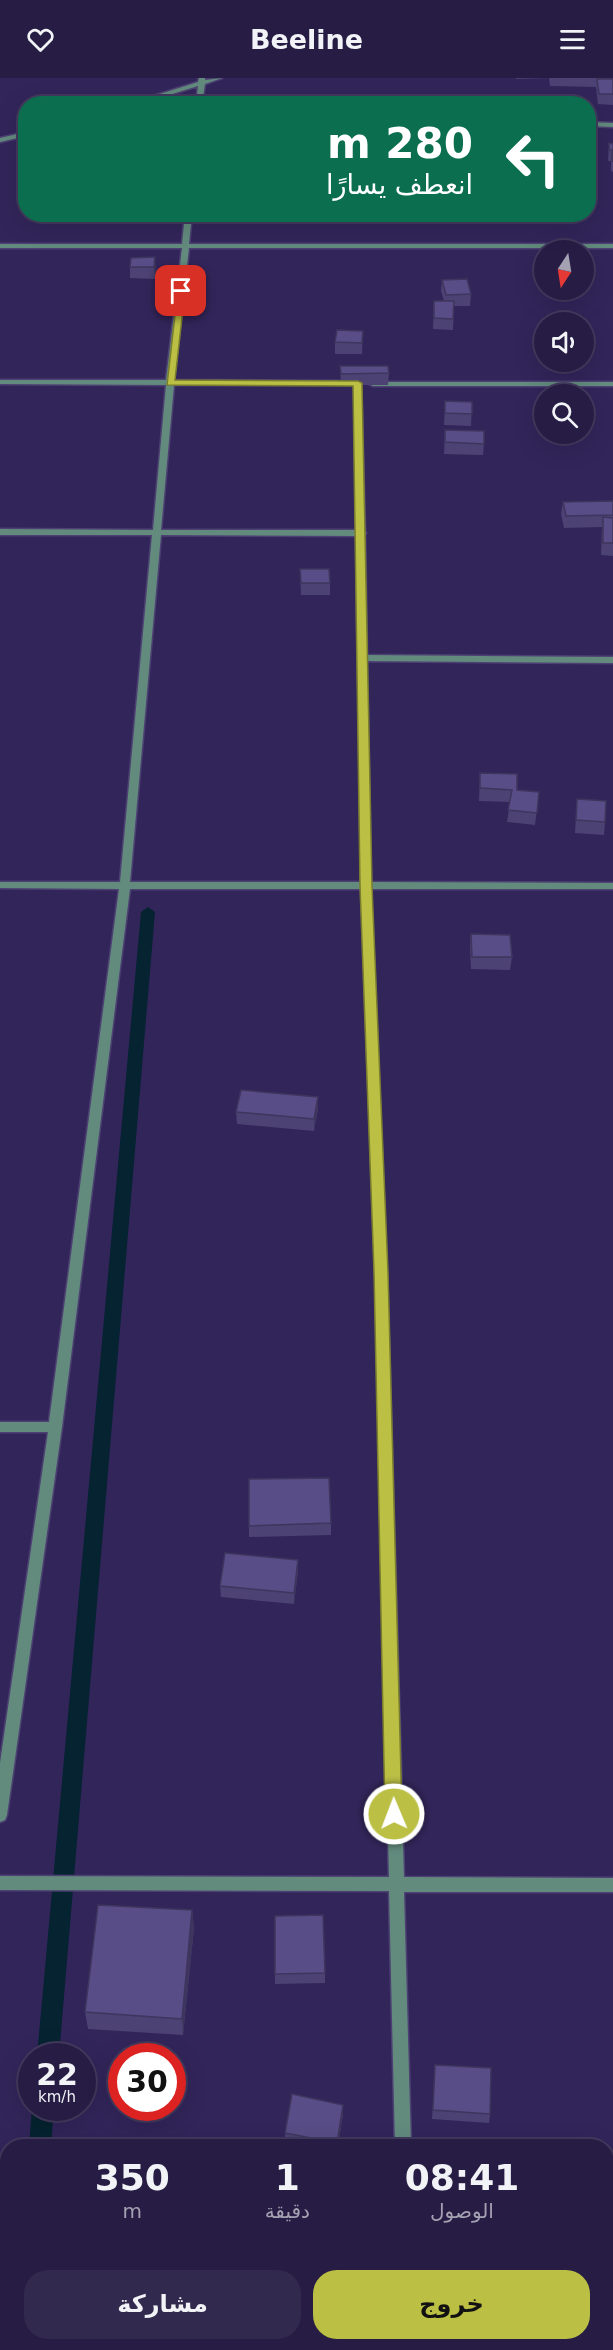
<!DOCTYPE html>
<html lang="ar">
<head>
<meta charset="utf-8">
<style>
	body { margin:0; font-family:"DejaVu Sans","Noto Sans Arabic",sans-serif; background:#32294f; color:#f1f3f6; direction:rtl; height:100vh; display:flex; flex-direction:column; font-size:22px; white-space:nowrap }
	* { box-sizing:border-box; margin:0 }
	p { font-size:20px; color:#a4a1b2 }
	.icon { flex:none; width:33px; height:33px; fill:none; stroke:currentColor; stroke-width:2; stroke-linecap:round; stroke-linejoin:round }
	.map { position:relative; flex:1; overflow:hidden; direction:ltr }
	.details { position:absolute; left:0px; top:2061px; width:614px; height:212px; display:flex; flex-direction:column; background:#261c44; border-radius:24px 24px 0 0; box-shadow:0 6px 24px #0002,0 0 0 2px #423a5d; direction:rtl }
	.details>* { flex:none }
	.banner { position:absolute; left:18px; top:18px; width:578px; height:126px; border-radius:24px; box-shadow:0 6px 24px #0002,0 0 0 2px #423a5d; direction:rtl; background:#0b6e4f; color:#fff; overflow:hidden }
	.needle { width:39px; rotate:192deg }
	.buttons { position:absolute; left:534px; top:162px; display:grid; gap:12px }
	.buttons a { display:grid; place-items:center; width:60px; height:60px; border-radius:50%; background:#261c44; box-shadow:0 6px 24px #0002,0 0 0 2px #423a5d; font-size:30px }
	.speed { position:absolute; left:18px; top:1965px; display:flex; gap:12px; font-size:30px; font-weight:700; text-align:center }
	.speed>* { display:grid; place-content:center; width:78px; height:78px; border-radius:50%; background:#261c44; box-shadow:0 6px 24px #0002,0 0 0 2px #423a5d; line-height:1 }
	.speed small { font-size:15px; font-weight:400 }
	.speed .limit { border:9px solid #d22; background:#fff; color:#111 }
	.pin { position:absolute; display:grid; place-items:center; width:51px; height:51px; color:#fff; margin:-26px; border-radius:12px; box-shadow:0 3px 9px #0006 }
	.me { position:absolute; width:66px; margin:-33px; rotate:359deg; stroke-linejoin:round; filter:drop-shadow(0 0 4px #0008) }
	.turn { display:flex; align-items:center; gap:21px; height:126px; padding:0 24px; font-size:27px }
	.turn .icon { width:78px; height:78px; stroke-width:2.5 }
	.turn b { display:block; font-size:42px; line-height:51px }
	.eta { display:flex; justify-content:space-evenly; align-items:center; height:102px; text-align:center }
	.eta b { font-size:36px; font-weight:700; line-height:42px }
	.primary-button { display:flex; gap:12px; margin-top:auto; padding:12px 24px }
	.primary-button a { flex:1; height:69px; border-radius:24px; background:#bbc045; color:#111; font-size:24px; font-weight:700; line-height:69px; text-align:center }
	.primary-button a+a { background:#32294f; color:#f1f3f6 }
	header { display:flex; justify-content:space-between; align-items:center; height:78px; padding:0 24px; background:#261c44; font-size:27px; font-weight:700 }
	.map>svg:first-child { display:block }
</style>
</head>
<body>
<header><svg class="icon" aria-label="menu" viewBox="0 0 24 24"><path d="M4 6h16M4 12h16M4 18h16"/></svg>Beeline<svg class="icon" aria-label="heart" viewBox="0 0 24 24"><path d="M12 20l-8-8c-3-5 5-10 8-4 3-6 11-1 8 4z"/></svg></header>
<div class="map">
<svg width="613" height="2272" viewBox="0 0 613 2272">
	<rect width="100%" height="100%" fill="#32255a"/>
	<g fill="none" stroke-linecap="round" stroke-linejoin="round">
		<path fill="#052331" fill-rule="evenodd" d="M148 829 155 834 59 1978H37L141 834Z
			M32 2030H54L51 2068H29Z
			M11 2265H35L34 2272H10Z"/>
		<g stroke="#4d4173" stroke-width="3">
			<path id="minor" d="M199 0H205V2L222 0 205 6 202 26H196L198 8 140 26H128L198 4Z
				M588 44 613 45V49L588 48Z
				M26 54V58L0 64V60Z
				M185 136H192L189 166H613V170H189L174 302 361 303 365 453 366 455 365 457 367 577 613 579V585L367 583 371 804 613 805V811H371L387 1194 404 1799 613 1800V1814H404L411 2068H395L389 1813 0 1812V1798L389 1799 375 1194 361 811H130L62 1349 7 1737 5 1742 0 1744V1685L48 1354H0V1344H49L119 811 0 810V804H120L152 457H0V451L153 452 166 307 0 306V302H166L182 170H0V166H182ZM174 307H354L356 452H161ZM161 457 356 458 361 804H130Z
				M370 304H613V308H373L369 306Z
				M400 2265H418V2272H400Z"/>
		</g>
		<use href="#minor" fill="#628a7d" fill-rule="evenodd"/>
	</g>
	<path fill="#4c4273" d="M516 0H548L516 1Z
		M549 0H610V1H613V27L598 26 596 9 550 8Z
		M609 65 613 66V94L611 93V83H608Z
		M131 180 156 191 155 201 130 200V189Z
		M442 202 471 216 470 228H454L453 252 433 251 434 223H444L441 213Z
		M363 253 362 276H335V264Z
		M340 288 389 295 388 307H341Z
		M445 323 472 324 471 348 444 347Z
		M445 352 484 366 483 377 444 376Z
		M613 423V478L601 477 602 449 564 450 561 436 563 424Z
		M300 491 330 505V517H301Z
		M480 695 517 712 539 714 535 747 507 744 510 724 479 723Z
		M577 721 605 744 604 757 575 755Z
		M471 856 512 879 510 892 471 891 470 868Z
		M318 1031 314 1053 237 1046 236 1034Z
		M249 1401 331 1445V1457L249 1459Z
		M298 1493 294 1526 221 1519 220 1508Z
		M192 1832 194 1850 183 1957 88 1951 85 1934Z
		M275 1838 325 1895V1905L275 1906Z
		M435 1987 490 2036 489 2045 432 2041Z
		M343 2036 338 2068H308L285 2064V2055Z"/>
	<path fill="#3e365e" d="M155 179 156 191 155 201 154 189Z
		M318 1019V1031L314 1053V1041Z
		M298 1482V1493L294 1526V1515Z
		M192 1832 194 1850 183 1957 182 1941Z
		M343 2027V2036L338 2068H337Z"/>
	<path fill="#584d86" stroke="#3e365e" stroke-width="1.5" d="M597 1H613V16H599Z
		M609 65 613 66V72H609Z
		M613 73V83H612V74Z
		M155 179 154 189H130L131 180Z
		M467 201 471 216 446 217 442 202Z
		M434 223H454L453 241 434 240Z
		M337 252 363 253 362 265 335 264Z
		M340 288H388L389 295 341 296Z
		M445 323 472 324V336L445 335Z
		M445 352 484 353V366L445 364Z
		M613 423V437L566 438 563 424Z
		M603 439 613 440V465H603Z
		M300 491H329L330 505H301Z
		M480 695 517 696V712L539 714 537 735 508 732 512 712 480 710Z
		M577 721 606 723 605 744 576 742Z
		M471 856 510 857 512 879H472Z
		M241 1012 318 1019 314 1041 236 1034Z
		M329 1400 331 1445 249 1448V1401Z
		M225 1475 298 1482 294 1515 220 1508Z
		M98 1827 192 1832 182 1941 85 1934Z
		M323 1837 325 1895 275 1896V1838Z
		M435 1987 491 1990 490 2036 433 2032Z
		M292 2016 343 2027 337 2065 285 2055Z"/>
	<path fill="#bbc045" stroke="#7a7d2d" stroke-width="1.5" d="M178 211 185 213 175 302 358 303 362 305 372 808 388 1194 402 1736 400 1741 394 1743 388 1741 385 1736 374 1194 360 808 353 308 167 307Z"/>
</svg>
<div class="buttons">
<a><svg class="needle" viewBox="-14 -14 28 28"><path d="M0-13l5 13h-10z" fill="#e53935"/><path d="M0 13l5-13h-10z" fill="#a4a1b2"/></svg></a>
<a><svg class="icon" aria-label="sound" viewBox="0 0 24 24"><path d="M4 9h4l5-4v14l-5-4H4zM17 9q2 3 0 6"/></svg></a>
<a><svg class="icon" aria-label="search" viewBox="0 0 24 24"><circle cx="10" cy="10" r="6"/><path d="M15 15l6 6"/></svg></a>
</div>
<div class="speed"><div>22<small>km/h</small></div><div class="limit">30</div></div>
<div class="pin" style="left:181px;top:213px;background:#d93025"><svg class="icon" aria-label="arrive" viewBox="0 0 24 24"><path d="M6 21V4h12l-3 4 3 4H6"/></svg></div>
<svg class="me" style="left:394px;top:1736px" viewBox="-20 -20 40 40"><circle r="17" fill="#bbc045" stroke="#fff" stroke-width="3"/><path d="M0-11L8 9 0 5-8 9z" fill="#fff"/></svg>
<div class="banner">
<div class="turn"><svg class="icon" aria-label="left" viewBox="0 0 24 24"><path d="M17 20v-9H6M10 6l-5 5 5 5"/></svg><div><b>280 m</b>انعطف يسارًا</div></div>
</div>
<section class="details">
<div class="eta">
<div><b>08:41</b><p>الوصول</p></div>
<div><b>1</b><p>دقيقة</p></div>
<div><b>350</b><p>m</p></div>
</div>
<div class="primary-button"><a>خروج</a><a>مشاركة</a></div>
</section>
</div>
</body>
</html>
